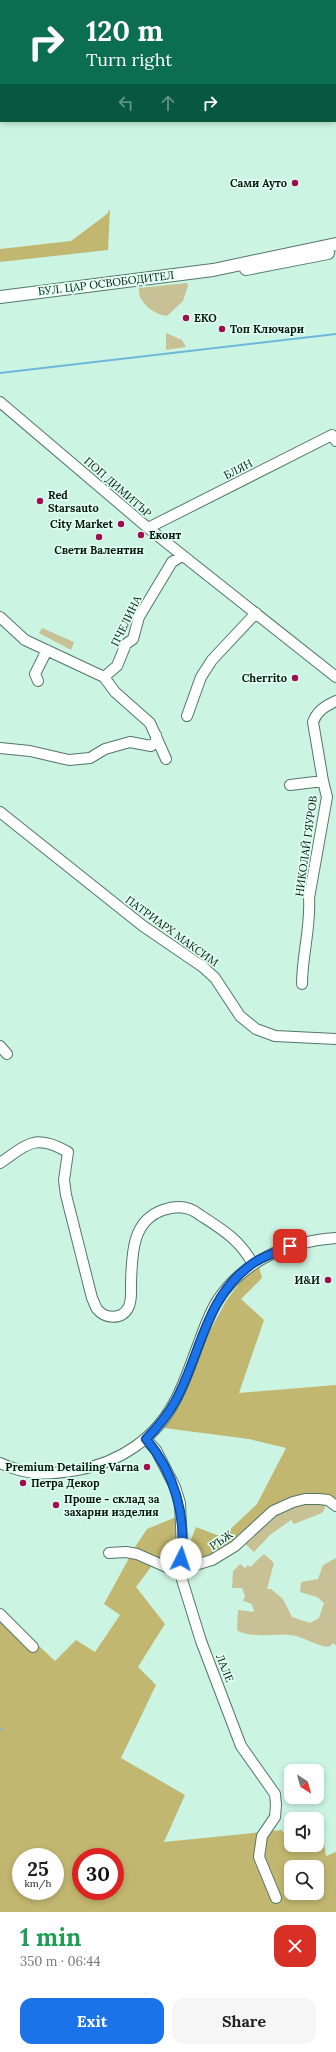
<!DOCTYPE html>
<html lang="en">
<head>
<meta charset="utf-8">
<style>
	body { margin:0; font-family:Lora,serif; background:#f6f6f6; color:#222; height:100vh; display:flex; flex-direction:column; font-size:15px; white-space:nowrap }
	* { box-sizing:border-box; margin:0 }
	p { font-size:13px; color:#767676 }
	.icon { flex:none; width:22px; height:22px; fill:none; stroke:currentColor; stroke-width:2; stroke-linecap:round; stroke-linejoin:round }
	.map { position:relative; height:1912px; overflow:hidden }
	.panel { display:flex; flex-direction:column; background:#fff; flex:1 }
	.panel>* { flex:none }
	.hud { position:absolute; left:0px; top:0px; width:336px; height:122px; box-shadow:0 2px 6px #0003; background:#0b6e4f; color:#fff; overflow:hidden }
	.needle { width:26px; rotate:143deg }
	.controls { position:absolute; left:284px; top:1764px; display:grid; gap:8px }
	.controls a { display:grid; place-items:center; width:40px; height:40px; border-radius:8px; background:#fff; box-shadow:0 2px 6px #0003; font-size:20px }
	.speed { position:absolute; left:12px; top:1848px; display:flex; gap:8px; font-size:20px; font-weight:700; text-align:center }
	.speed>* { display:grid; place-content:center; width:52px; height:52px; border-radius:50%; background:#fff; box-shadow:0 2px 6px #0003; line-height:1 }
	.speed small { font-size:10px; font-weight:400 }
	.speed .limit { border:6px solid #d22; background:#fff; color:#111 }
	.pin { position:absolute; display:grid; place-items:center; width:34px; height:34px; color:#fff; margin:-17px; border-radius:8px; box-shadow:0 2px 6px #0006 }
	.me { position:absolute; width:44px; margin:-22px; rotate:4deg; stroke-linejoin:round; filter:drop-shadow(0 0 3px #0008) }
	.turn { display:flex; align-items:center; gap:14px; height:84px; padding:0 20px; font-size:18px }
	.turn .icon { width:52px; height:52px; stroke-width:2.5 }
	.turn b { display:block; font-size:28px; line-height:34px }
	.lanes { display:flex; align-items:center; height:38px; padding:0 20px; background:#0003; justify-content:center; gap:20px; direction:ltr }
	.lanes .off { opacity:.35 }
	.round { display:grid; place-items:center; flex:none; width:42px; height:42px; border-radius:12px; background:#f6f6f6 }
	.headline { display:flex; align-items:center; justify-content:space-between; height:68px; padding:0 20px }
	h1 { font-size:24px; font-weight:800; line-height:30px; color:#1e9e55 }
	.action { display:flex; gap:8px; margin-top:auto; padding:8px 20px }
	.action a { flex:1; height:46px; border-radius:12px; background:#1a73e8; color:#fff; font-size:16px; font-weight:800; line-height:46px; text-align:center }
	.action a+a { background:#f6f6f6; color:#222 }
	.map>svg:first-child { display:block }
</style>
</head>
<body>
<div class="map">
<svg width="336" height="1912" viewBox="0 0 336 1912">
	<rect width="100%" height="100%" fill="#ccf4e2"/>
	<path fill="#c7c195" d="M187 283 188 286 183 301 167 316C155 315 137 302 139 288Z
		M166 333 182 340 186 347 166 350Z
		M42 628 74 642 71 650 39 633Z
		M325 1500V1508L322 1513 294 1524 291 1520 270 1535 254 1552 241 1540 273 1511Z
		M264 1554 274 1563 267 1589H271L283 1599 292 1617 310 1623 319 1618 324 1603 317 1597 300 1592 301 1582 318 1579 323 1565 336 1558V1646L334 1643 328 1647C314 1645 300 1635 289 1635 275 1634 247 1638 237 1630L238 1610 254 1612 252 1604 243 1601 245 1596 242 1588H232L233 1571 240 1564 245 1568 248 1565 250 1567Z"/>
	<path fill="#c2b770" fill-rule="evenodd" d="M110 209 108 250 0 262V249L71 241 107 214Z
		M259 1267 262 1278 241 1299 264 1320 239 1393 336 1385V1503L329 1496 270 1508 230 1543 207 1558 189 1562 187 1550 196 1527 222 1537 257 1504 286 1448 249 1439 164 1428 184 1396 206 1338 226 1301 242 1280Z
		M176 1517 180 1545 174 1566 157 1559 136 1587 165 1624 138 1667 156 1685 121 1758 185 1795 164 1842 282 1830 294 1848 301 1845H317V1838L323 1836 326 1856 336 1852V1912H0V1612L1 1610 55 1661 76 1640 95 1652 120 1615 104 1604 135 1547 147 1529ZM21 1857H55V1891H21ZM81 1857H115V1891H81ZM291 1867H317V1893H291Z"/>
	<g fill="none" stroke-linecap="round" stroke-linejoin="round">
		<path stroke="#6db7dd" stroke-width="2" d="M0 373 336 334
			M0 1729H1"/>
		<g stroke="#537768" stroke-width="12">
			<path id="minor" d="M0 402 148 528 336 677
				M148 528 332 435 336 441
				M0 617 25 640 104 677 115 692 150 723 166 759
				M104 677 117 666 126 644 133 639 139 617 172 562 182 556
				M38 681 35 674 47 650
				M187 716 201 677 212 660 256 613
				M0 748 30 751 69 760 90 758 105 749 130 742 151 746 156 742V735
				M290 785 323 781
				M0 812 143 926 203 967 215 978 240 1016 256 1029 275 1036 336 1039
				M302 984C302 955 311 927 309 898L327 797 323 781 313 722C317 711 325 706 336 701
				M0 1046 7 1054
				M0 1163C28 1144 35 1133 68 1152L64 1180 66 1195 92 1298C94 1302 95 1306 97 1309 105 1319 122 1320 128 1308 132 1302 131 1291 131 1284 132 1256 131 1221 163 1210 177 1205 189 1206 200 1215 223 1230 239 1239 253 1264
				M146 1439 156 1450 175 1487 180 1503 182 1547 179 1570 201 1641 241 1746 275 1794 276 1805 275 1817 262 1836 259 1857 276 1898
				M0 1463C27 1476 48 1475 77 1470 119 1463 157 1438 176 1399 185 1382 191 1363 198 1345 203 1331 209 1314 217 1301 243 1261 289 1241 336 1238
				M109 1553 126 1552 137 1554 171 1569 179 1570 212 1560 235 1546 273 1511 293 1502 305 1499H319L328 1500 336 1506
				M0 1614 33 1647"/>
		</g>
		<g stroke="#537768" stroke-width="14">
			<path id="major" d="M246 269 328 253
				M0 297 213 270 336 244"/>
		</g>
		<use href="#minor" stroke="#fff" stroke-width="10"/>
		<use href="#major" stroke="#fff" stroke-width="12"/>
	</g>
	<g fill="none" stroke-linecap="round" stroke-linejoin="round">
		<g stroke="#114b97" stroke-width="10">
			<path id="route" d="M181 1559C187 1516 174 1472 146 1439 158 1427 168 1415 176 1400 201 1354 205 1297 252 1264 263 1256 278 1252 290 1246"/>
		</g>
		<use href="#route" stroke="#1a73e8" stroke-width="7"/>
	</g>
	<g fill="#a10c50" stroke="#dffff0" stroke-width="1.5">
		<circle cx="295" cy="183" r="4"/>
		<circle cx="186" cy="318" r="4"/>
		<circle cx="222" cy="329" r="4"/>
		<circle cx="40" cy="501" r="4"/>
		<circle cx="121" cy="524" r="4"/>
		<circle cx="141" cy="535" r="4"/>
		<circle cx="99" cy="537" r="4"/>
		<circle cx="295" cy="678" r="4"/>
		<circle cx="328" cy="1280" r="4"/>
		<circle cx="147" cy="1467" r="4"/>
		<circle cx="23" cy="1483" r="4"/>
		<circle cx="56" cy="1505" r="4"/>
	</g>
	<g text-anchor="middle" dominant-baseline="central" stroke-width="3.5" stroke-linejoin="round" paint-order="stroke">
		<g font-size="11" font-weight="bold" fill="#071610" stroke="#dffff0" text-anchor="start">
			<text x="287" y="183" text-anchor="end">Сами Ауто</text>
			<text x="194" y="318">EKO</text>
			<text x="230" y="329">Топ Ключари</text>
			<text x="48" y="495">Red<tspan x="48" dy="13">Starsauto</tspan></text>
			<text x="113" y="524" text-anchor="end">City Market</text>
			<text x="149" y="535">Еконт</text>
			<text x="99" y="550" text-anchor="middle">Свети Валентин</text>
			<text x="287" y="678" text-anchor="end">Cherrito</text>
			<text x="320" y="1280" text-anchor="end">И&amp;И</text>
			<text x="139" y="1467" text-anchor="end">Premium Detailing Varna</text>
			<text x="31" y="1483">Петра Декор</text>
			<text x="64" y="1499">Проше - склад за<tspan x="64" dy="13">захарни изделия</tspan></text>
		</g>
		<g font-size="11" fill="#071610" stroke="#dffff0">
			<text transform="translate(106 283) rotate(-7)">БУЛ. ЦАР ОСВОБОДИТЕЛ</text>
			<text transform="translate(238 469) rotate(-27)">БЛЯН</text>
			<text transform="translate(118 487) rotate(41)">ПОП ДИМИТЪР</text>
			<text transform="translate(126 621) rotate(-64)">ПЧЕЛИНА</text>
			<text transform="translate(306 846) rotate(-82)">НИКОЛАЙ ГЯУРОВ</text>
			<text transform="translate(172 931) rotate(36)">ПАТРИАРХ МАКСИМ</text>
			<text transform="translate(221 1540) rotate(-35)">РЪЖ</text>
			<text transform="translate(225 1668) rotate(68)">ЛАЛЕ</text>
		</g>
	</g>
</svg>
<div class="controls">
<a><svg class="needle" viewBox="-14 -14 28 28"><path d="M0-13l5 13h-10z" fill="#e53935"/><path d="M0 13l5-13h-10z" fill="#767676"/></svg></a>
<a><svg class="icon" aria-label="sound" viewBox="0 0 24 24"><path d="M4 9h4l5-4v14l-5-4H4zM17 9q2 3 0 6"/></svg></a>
<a><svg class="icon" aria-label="search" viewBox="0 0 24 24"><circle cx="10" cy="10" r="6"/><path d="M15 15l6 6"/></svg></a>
</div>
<div class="speed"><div>25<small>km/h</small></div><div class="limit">30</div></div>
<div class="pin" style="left:290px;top:1246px;background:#d93025"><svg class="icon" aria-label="arrive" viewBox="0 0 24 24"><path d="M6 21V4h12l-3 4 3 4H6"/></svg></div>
<svg class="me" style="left:181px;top:1559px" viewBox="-20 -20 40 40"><circle r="19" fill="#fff"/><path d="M0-13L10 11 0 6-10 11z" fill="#1a73e8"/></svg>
<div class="hud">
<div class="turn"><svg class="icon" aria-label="right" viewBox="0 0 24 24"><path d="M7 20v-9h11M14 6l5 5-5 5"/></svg><div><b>120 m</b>Turn right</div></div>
<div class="lanes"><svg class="icon off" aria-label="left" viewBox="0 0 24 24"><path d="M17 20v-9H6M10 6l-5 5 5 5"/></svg><svg class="icon off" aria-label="ahead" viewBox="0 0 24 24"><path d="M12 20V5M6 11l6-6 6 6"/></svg><svg class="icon" aria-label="right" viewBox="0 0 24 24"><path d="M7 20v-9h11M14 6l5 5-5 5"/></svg></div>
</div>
</div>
<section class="panel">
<div class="headline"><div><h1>1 min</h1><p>350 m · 06:44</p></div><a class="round" style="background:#d93025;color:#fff"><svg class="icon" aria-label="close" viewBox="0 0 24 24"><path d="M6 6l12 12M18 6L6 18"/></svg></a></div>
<div class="action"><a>Exit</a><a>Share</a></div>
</section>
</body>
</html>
